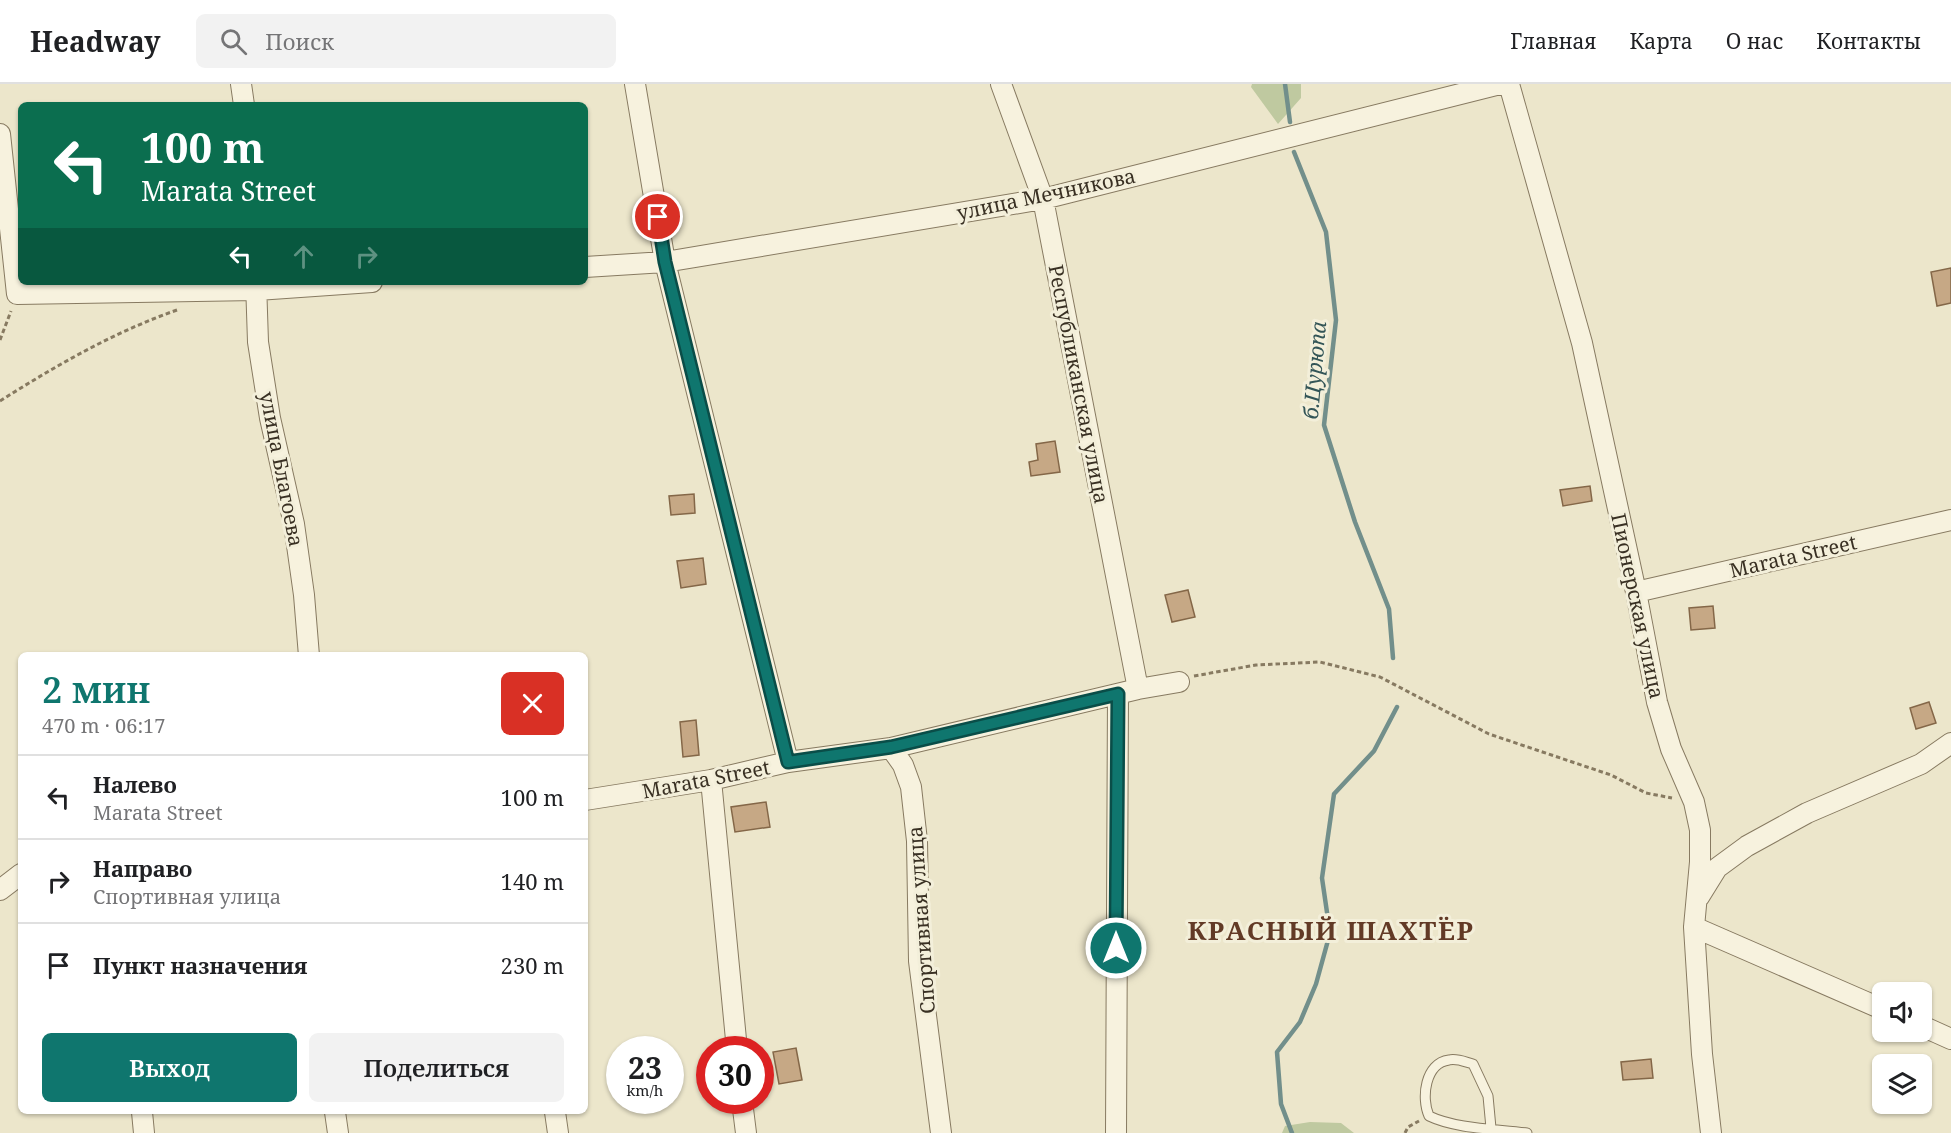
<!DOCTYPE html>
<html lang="ru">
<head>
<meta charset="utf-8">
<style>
	body { margin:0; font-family:"Noto Serif",serif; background:#f2f2f2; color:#202124; height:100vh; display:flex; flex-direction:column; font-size:22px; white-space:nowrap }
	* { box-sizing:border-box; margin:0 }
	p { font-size:20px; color:#757577 }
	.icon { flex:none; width:33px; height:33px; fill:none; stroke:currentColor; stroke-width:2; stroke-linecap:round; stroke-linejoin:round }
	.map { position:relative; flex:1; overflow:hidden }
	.sheet { position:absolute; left:18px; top:568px; width:570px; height:462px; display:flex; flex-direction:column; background:#fff; border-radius:9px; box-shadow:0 2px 4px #0004 }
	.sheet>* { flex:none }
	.banner { position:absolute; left:18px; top:18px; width:570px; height:183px; border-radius:9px; box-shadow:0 2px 4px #0004; background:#0b6e4f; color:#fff; overflow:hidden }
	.controls { position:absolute; left:1872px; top:898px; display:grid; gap:12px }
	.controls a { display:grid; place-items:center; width:60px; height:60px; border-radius:9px; background:#fff; box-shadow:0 2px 4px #0004; font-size:30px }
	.speed { position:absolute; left:606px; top:952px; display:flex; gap:12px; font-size:30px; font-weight:700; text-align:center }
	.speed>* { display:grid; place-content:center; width:78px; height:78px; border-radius:50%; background:#fff; box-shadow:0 2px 4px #0004; line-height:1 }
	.speed small { font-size:15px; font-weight:400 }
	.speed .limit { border:9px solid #d22; background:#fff; color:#111 }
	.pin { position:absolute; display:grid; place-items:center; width:51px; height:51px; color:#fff; margin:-26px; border:3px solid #fff; border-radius:50%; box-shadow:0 2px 6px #0007 }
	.me { position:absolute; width:66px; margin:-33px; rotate:0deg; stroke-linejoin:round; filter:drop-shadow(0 0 4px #0008) }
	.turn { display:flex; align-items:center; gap:21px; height:126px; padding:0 24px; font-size:27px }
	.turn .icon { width:78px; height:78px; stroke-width:2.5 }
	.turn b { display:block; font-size:42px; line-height:51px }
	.lanes { display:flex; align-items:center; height:57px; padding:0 24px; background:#0003; justify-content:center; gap:30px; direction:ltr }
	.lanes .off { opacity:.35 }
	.round { display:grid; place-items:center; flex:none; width:63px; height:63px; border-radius:9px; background:#f2f2f2 }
	.overview { display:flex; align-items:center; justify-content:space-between; height:102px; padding:0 24px }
	h1 { font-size:36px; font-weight:600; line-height:45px; color:#0f766e }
	.primary-button { display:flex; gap:12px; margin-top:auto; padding:12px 24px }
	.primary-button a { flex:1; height:69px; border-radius:9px; background:#0f766e; color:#fff; font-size:24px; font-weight:600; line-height:69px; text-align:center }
	.primary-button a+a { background:#f2f2f2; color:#202124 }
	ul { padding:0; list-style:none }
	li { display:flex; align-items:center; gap:18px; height:84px; padding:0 24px; border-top:2px solid #e0e0e0 }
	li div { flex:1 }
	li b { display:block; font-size:22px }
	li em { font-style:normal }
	header { display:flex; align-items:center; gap:36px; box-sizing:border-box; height:84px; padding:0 30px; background:#fff; border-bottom:2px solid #e0e0e0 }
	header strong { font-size:28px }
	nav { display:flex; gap:33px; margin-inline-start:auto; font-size:21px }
	.search { width:420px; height:54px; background:#f2f2f2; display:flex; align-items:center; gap:15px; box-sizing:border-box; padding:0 21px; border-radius:9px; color:#757577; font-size:22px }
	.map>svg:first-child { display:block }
</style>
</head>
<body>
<header>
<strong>Headway</strong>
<div class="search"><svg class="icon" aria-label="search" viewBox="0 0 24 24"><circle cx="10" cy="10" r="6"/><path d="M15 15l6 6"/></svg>Поиск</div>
<nav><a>Главная</a><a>Карта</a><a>О нас</a><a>Контакты</a></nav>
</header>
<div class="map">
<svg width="1951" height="1049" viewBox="0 0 1951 1049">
	<rect width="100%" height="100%" fill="#ece6cb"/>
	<path fill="#bfc9a0" d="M1252 0H1301V14L1278 40 1251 3Z
		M1310 1038 1341 1039 1354 1049H1282L1285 1042Z"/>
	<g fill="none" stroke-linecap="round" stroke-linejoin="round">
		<path stroke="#728f8b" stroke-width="4.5" d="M1285 0 1290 38
			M1294 68 1326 148 1336 236 1324 341 1355 438 1389 525 1393 574
			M1292 1049 1281 1020 1277 968 1300 938 1316 900 1330 849 1322 794 1334 710 1374 667 1397 623"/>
	</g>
	<path fill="#c6a885" stroke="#846748" stroke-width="1.5" d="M1951 184V219L1937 222 1931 188Z
		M1055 357 1060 388 1031 392 1029 378 1038 376 1036 360Z
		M1590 402 1592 417 1563 422 1560 406Z
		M694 410 695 429 671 431 669 412Z
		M703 474 706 500 681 504 677 477Z
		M1188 506 1195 533 1172 538 1165 511Z
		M1713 522 1715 544 1691 546 1689 524Z
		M1929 618 1936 639 1916 645 1910 624Z
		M696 636 699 671 683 673 680 638Z
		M766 718 770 743 735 748 731 723Z
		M796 964 802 996 779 1000 773 968Z
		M1651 975 1653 994 1623 996 1621 978Z"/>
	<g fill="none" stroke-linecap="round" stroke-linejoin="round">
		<g stroke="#877a61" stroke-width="11">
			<path id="service" d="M1491 1044 1488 1012 1473 980C1465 978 1457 974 1449 976 1425 979 1421 1014 1429 1032 1456 1045 1497 1045 1527 1049"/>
		</g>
		<g stroke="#877a61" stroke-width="22">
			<path id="minor" d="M241 0 244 21
				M635 0 665 178 788 678
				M1001 0 1043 115 1138 605
				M1509 0 1582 259 1636 508 1657 618 1671 665 1694 718 1700 746V778L1694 843 1702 970 1711 1049
				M0 50 17 210 257 206 372 198
				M585 183 665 178 1043 115 1500 0
				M256 198 258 258 270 334 294 440 304 511 309 572
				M1636 508 1951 436
				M891 664 903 681 911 703 917 757 919 877 941 1049
				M711 696 737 966
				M585 716 711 696 788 678 891 664 1138 605 1179 598
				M0 806 21 790
				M1699 813 1717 784 1747 762 1807 729 1921 680 1951 659
				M1694 843 1882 925
				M1922 942 1951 955
				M742 1017 746 1049
				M142 1028 144 1049
				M335 1028 338 1049
				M555 1028 558 1049
				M1116 1049 1118 610"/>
		</g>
		<path stroke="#877a61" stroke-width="3" stroke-dasharray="4.5 3" stroke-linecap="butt" d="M0 256 11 227
			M0 317C57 281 114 248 177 226
			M1194 592 1256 581 1320 578 1380 593 1489 650 1611 691 1646 709 1672 714
			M1405 1049 1408 1043 1419 1037"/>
		<use href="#service" stroke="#f7f2de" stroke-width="9"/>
		<use href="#minor" stroke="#f7f2de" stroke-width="20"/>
	</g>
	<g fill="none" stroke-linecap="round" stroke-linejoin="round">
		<g stroke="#0a4d48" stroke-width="15">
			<path id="route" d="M658 133 665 178 788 678 891 663 1118 610 1116 864"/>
		</g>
		<use href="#route" stroke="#0f766e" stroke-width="10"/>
	</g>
	<g text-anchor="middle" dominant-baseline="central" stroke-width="6" stroke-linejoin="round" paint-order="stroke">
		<g font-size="20" fill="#393023" stroke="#f3efda">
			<text transform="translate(1046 110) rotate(-12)">улица Мечникова</text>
			<text transform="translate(1079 300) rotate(79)">Республиканская улица</text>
			<text transform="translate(282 385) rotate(79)">улица Благоева</text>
			<text transform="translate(1793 472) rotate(-13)">Marata Street</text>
			<text transform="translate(1638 522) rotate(78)">Пионерская улица</text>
			<text transform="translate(706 695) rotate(-11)">Marata Street</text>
			<text transform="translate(921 836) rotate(-94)">Спортивная улица</text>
		</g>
		<g font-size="21" font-style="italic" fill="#335557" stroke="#f3efda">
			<text transform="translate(1314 286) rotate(-85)">б.Цурюпа</text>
		</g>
		<g font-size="26" font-weight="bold" letter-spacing="1.5" fill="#623a26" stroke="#f3efda">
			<text x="1331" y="846">КРАСНЫЙ ШАХТЁР</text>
		</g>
	</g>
</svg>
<div class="controls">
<a><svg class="icon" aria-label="sound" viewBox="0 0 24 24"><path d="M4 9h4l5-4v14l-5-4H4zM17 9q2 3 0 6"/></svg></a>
<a><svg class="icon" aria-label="layers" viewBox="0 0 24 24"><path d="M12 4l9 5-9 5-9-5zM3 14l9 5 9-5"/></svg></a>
</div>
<div class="speed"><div>23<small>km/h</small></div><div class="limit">30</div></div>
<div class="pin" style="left:658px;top:133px;background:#d93025"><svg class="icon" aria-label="arrive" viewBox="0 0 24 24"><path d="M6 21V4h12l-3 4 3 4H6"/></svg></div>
<svg class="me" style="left:1116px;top:864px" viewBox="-20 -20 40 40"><circle r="17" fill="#0f766e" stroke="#fff" stroke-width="3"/><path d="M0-11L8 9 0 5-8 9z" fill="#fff"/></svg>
<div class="banner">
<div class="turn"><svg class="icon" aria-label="left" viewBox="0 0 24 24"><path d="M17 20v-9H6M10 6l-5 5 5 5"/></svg><div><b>100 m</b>Marata Street</div></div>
<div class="lanes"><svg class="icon" aria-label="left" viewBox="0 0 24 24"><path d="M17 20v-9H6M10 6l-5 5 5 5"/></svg><svg class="icon off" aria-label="ahead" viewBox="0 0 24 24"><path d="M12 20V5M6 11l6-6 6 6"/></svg><svg class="icon off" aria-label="right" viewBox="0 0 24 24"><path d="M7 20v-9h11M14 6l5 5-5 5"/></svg></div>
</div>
<section class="sheet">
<div class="overview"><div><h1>2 мин</h1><p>470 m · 06:17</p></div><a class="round" style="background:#d93025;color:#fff"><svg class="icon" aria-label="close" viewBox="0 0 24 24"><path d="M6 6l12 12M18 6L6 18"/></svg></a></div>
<ul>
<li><svg class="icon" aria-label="left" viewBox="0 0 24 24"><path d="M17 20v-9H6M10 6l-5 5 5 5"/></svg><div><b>Налево</b><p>Marata Street</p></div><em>100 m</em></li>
<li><svg class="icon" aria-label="right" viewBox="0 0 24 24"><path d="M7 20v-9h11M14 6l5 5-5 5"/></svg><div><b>Направо</b><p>Спортивная улица</p></div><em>140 m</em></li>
<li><svg class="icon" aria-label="arrive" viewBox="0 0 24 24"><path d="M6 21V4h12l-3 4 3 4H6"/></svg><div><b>Пункт назначения</b></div><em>230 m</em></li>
</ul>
<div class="primary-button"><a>Выход</a><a>Поделиться</a></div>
</section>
</div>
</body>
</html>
